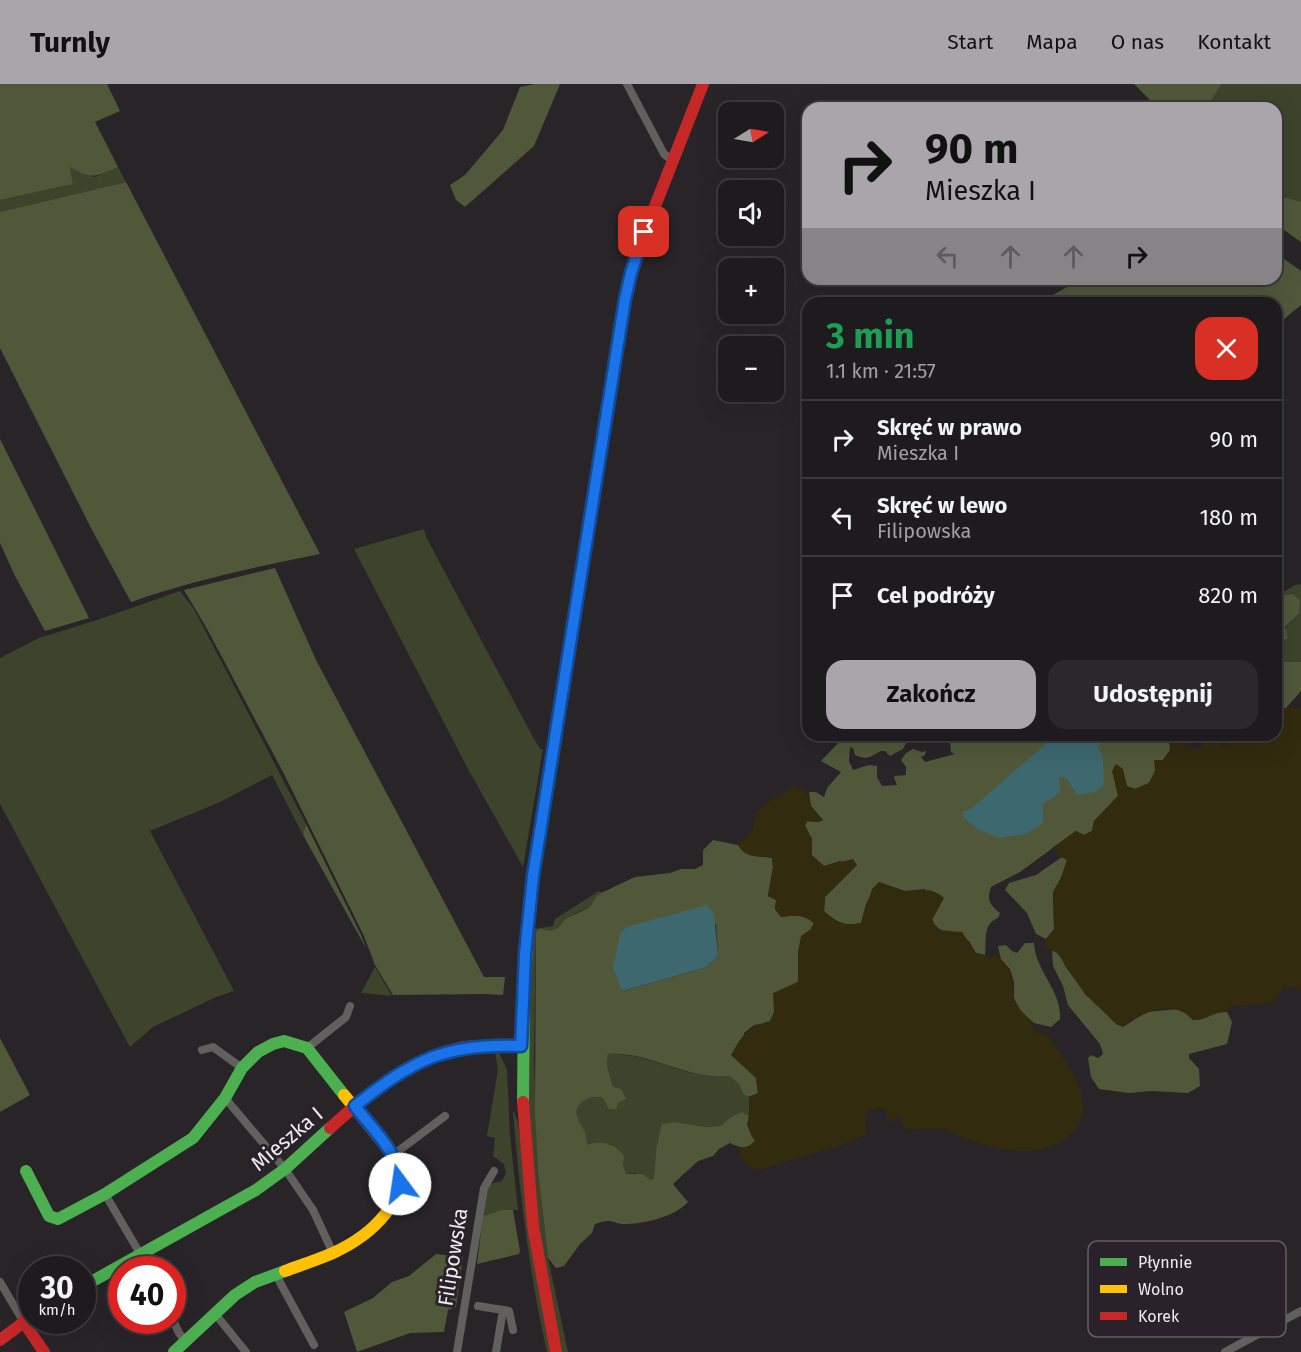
<!DOCTYPE html>
<html lang="pl">
<head>
<meta charset="utf-8">
<style>
	body { margin:0; font-family:"Fira Sans",sans-serif; background:#2b282b; color:#f1f3f6; height:100vh; display:flex; flex-direction:column; font-size:22px; white-space:nowrap }
	* { box-sizing:border-box; margin:0 }
	p { font-size:20px; color:#a1a1a4 }
	.icon { flex:none; width:33px; height:33px; fill:none; stroke:currentColor; stroke-width:2; stroke-linecap:round; stroke-linejoin:round }
	.map { position:relative; flex:1; overflow:hidden }
	.sheet { position:absolute; left:802px; top:213px; width:480px; height:444px; display:flex; flex-direction:column; background:#1e1b1e; border-radius:18px; box-shadow:0 6px 24px #0002,0 0 0 2px #3c393c }
	.sheet>* { flex:none }
	.guide { position:absolute; left:802px; top:18px; width:480px; height:183px; border-radius:18px; box-shadow:0 6px 24px #0002,0 0 0 2px #3c393c; background:#a9a5aa; color:#111; overflow:hidden }
	.needle { width:39px; rotate:79deg }
	.buttons { position:absolute; left:718px; top:18px; display:grid; gap:12px }
	.buttons a { display:grid; place-items:center; width:66px; height:66px; border-radius:12px; background:#1e1b1e; box-shadow:0 6px 24px #0002,0 0 0 2px #3c393c; font-size:30px }
	.speed { position:absolute; left:18px; top:1172px; display:flex; gap:12px; font-size:30px; font-weight:700; text-align:center }
	.speed>* { display:grid; place-content:center; width:78px; height:78px; border-radius:50%; background:#1e1b1e; box-shadow:0 6px 24px #0002,0 0 0 2px #3c393c; line-height:1 }
	.speed small { font-size:15px; font-weight:400 }
	.speed .limit { border:9px solid #d22; background:#fff; color:#111 }
	.pin { position:absolute; display:grid; place-items:center; width:51px; height:51px; color:#fff; margin:-26px; border-radius:12px; box-shadow:0 3px 9px #0006 }
	.me { position:absolute; width:66px; margin:-33px; rotate:346deg; stroke-linejoin:round; filter:drop-shadow(0 0 4px #0008) }
	.turn { display:flex; align-items:center; gap:21px; height:126px; padding:0 24px; font-size:27px }
	.turn .icon { width:78px; height:78px; stroke-width:2.5 }
	.turn b { display:block; font-size:42px; line-height:51px }
	.lanes { display:flex; align-items:center; height:57px; padding:0 24px; background:#0003; justify-content:center; gap:30px; direction:ltr }
	.lanes .off { opacity:.35 }
	.round { display:grid; place-items:center; flex:none; width:63px; height:63px; border-radius:18px; background:#2b282b }
	.headline { display:flex; align-items:center; justify-content:space-between; height:102px; padding:0 24px }
	h1 { font-size:36px; font-weight:700; line-height:45px; color:#1e9e55 }
	.cta { display:flex; gap:12px; margin-top:auto; padding:12px 24px }
	.cta a { flex:1; height:69px; border-radius:18px; background:#a9a5aa; color:#111; font-size:24px; font-weight:700; line-height:69px; text-align:center }
	.cta a+a { background:#2b282b; color:#f1f3f6 }
	ul { padding:0; list-style:none }
	li { display:flex; align-items:center; gap:18px; height:78px; padding:0 24px; border-top:2px solid #3c393c }
	li div { flex:1 }
	li b { display:block; font-size:22px }
	li em { font-style:normal }
	header { display:flex; align-items:center; gap:36px; box-sizing:border-box; height:84px; padding:0 30px; background:#a9a5aa; color:#111 }
	header strong { font-size:28px }
	nav { display:flex; gap:33px; margin-inline-start:auto; font-size:21px }
	.map>svg:first-child { display:block }
</style>
</head>
<body>
<header>
<strong>Turnly</strong>
<nav><a>Start</a><a>Mapa</a><a>O nas</a><a>Kontakt</a></nav>
</header>
<div class="map">
<svg width="1301" height="1268" viewBox="0 0 1301 1268">
	<rect width="100%" height="100%" fill="#282428"/>
	<path fill="#3e442b" d="M1167 0H1301V118L1277 111 1276 24H1169Z
		M70 82 95 93 118 83 126 98 0 128V116L73 100Z
		M424 445 426 453 534 655 540 665H543L523 783 467 683 354 465Z
		M1301 500V578H1285L1278 570C1278 552 1286 541 1299 529L1292 510 1277 512 1295 501Z
		M180 507 194 525 306 740 303 751 272 691 220 718 150 747 234 907 216 913 153 943 130 963 0 720V574L39 554 97 536Z
		M599 807 601 809 596 813 590 823 578 828 560 840 556 845 550 848H536L534 975 538 1087 548 1174 568 1268H560L543 1178 530 1081 526 921 534 845 553 842 555 835Z
		M375 883 392 912 361 909Z
		M495 968H499L507 986 510 1051 518 1126H501L483 1132 487 1104 490 1100 502 1097 506 1089 504 1080 493 1072 495 1054 487 1052 498 985Z
		M608 970C650 968 688 997 730 992L739 1000 743 1010 749 1013V1032L742 1028 731 1033 722 1042 707 1043 675 1038 663 1040 656 1066 654 1094 651 1096 635 1089 626 1090 623 1080 611 1060 587 1061C587 1058 587 1055 586 1051 583 1041 566 1028 584 1017 590 1013 597 1012 603 1014L613 1003 607 981Z
		M514 1027 518 1039 550 1268H547C529 1189 520 1110 513 1029Z"/>
	<path fill="#51583a" fill-rule="evenodd" d="M0 0H107L120 27 95 38 118 83C95 93 93 96 70 83L73 100 0 116Z
		M535 0H560L534 62 465 123 456 116 450 101 465 91 503 46 520 3Z
		M1134 0H1221L1212 15 1204 24H1158Z
		M126 98 320 470C256 483 193 496 131 518L91 444 0 264V128Z
		M1277 111 1301 118V158L1277 141Z
		M1277 170 1301 187V221L1277 241 1276 219H1039L1081 195H1276Z
		M0 355 89 534 45 547 15 492 0 459Z
		M275 484 316 576 484 893H505L503 911 485 910 393 911 375 881 364 852 283 688 206 543 184 506Z
		M1292 510 1300 516 1299 529 1285 543 1288 554 1278 559V570L1285 578H1301V607L1286 624 1277 626 1276 512Z
		M853 651H910L903 665 890 672 885 667H881C871 672 868 677 855 671L853 664 850 663 849 677 853 686 869 681 877 682V693L882 702 897 701 894 694 895 692 906 691V683L901 676 906 669 913 665 922 668 926 667 925 671 921 673 925 678 955 670 951 668 950 658 927 656 921 651H971L977 657H982L988 651H1169L1170 666 1155 687 1149 699 1135 705 1126 702 1123 686 1116 700 1118 712 1094 737 1092 747 1084 751 1076 747 1020 788 991 803C987 816 989 820 1000 829L998 834C982 840 987 856 985 871L976 869 969 857C929 843 934 846 925 805L905 807 879 798 866 820 861 839C844 843 836 838 824 827L825 813 857 781 840 777 824 782 811 771 812 755 805 742 807 737 818 738 823 736 811 722 809 708H816L824 713 827 704 841 688 821 677 841 656 850 657Z
		M306 740 361 851 366 864 303 751Z
		M713 756 738 761C746 775 757 771 772 774L773 783 768 812 776 816 775 825 781 833C793 831 804 830 814 839L798 868V898L788 903 770 938 754 941 744 949 746 984 756 994 758 1009 749 1013 743 1010 739 1000 730 992C688 997 650 967 608 970L607 981 613 1003 621 1005 626 1015 618 1019 616 1025H609L603 1014C597 1012 590 1013 584 1017 567 1028 583 1040 586 1051 587 1054 587 1058 587 1061 601 1056 615 1059 624 1072L623 1080 626 1090H642L651 1096 654 1094 656 1066 662 1040 675 1038 707 1043 721 1042 731 1033 742 1028 749 1032 747 1041 755 1057C746 1066 741 1064 730 1059L719 1065 713 1072 698 1077 673 1100 688 1118C674 1133 647 1139 627 1140 611 1140 614 1133 595 1140L592 1149 580 1160 564 1182 556 1184 548 1174 538 1087 535 1028 536 848 540 845 550 847 556 845 566 835 590 823 596 813 601 809 635 793 670 789 681 785H695L703 781V766ZM716 840 718 871 707 883 622 907Z
		M1062 773 1067 776 1061 794 1053 808 1054 845 1046 855 1036 850 1027 829 1005 806 1009 799 1036 791Z
		M1025 859H1034C1035 886 1062 907 1060 935L1051 943 1034 939 1022 929 1014 915V898L1010 885 1001 876 998 862 1006 861 1012 867 1017 869Z
		M1052 867H1056L1086 911 1123 943 1146 928 1178 925 1185 928 1193 936C1204 934 1217 927 1227 928L1232 938 1227 960 1189 970V974L1199 985 1200 1002 1188 1009 1152 1007 1129 1009 1099 1005 1091 993 1088 974 1091 971 1098 974 1103 970 1100 960 1068 921 1063 902 1053 882Z
		M0 954 30 1011 0 1028Z
		M501 1126H513L520 1167 519 1170 477 1180 483 1132Z
		M436 1170 463 1173 456 1223 448 1226 444 1248 410 1249 357 1268 344 1228 373 1214 392 1198 409 1192Z"/>
	<path fill="#322b0e" d="M1286 624 1301 625V906L1291 902 1285 903 1272 918 1230 923 1227 928C1214 927 1206 937 1193 936 1172 914 1143 928 1123 943L1116 940 1086 911 1065 882 1060 871 1045 862 1046 855 1054 845 1053 808 1061 794 1067 776 1055 770 1057 766 1052 764 1076 747 1084 751 1092 747 1094 737 1118 712 1112 687 1116 680 1123 685 1127 702 1135 705 1149 699 1155 687 1154 676H1164L1170 666 1169 651H1184L1188 664H1201L1206 651H1218L1221 662 1232 658 1235 651H1276L1277 626Z
		M792 702C808 705 807 708 811 721 812 727 819 732 823 736L818 738 807 737 805 742 812 755V771L824 782 853 775 857 781 825 813 824 827C836 838 845 843 861 839L872 805 879 798C888 801 898 807 907 807 924 808 930 802 944 814L932 836 937 846 962 848 976 869 985 871 990 874 995 871C1015 885 1010 892 1014 913 1016 924 1026 932 1034 939L1032 944 1034 948 1046 950C1062 971 1096 1013 1078 1041 1052 1080 1000 1067 963 1054 958 1052 952 1047 947 1045 941 1044 914 1045 905 1045L899 1033 889 1038 886 1026 879 1024 867 1027 865 1040 867 1050 842 1061 755 1087 738 1071 741 1064 749 1062 755 1057C742 1039 752 1033 749 1013L758 1009 756 994 731 971C743 950 746 944 770 937L774 928 773 909 798 898V868L801 852 811 845 814 839C804 830 793 831 781 833L775 825 776 816 768 812 773 783 772 774C757 771 746 775 738 761 744 755 751 751 753 742 754 738 754 732 757 728 765 716 783 713 792 702Z"/>
	<path fill="#3d6870" d="M1056 651H1109V654L1098 662 1103 676 1104 701 1095 708 1077 711 1067 694 1059 693 1060 708 1043 720V739L1025 750 999 754 978 745 964 734 963 728 971 725Z
		M707 821 714 830 718 871 707 883 622 907 613 883 621 847 630 842Z"/>
	<g fill="none" stroke-linecap="round" stroke-linejoin="round">
		<path stroke="#62605f" stroke-width="8" d="M627 0 664 70 673 77
			M307 964 346 933 350 922
			M202 966 213 963 242 984
			M225 1014 285 1085 313 1126 333 1169
			M393 1071 445 1032
			M105 1110 149 1185
			M276 1191 314 1261
			M0 1198 23 1237
			M478 1222 503 1226 496 1268
			M503 1226 509 1227 513 1246
			M216 1231 246 1268
			M172 1234 179 1249 186 1258
			M457 1268 484 1104 494 1087
			M1225 1268 1301 1227"/>
		<path stroke="#4caf50" stroke-width="12" d="M523 1018 524 909 530 816 580 502
			M26 1087 49 1132 58 1135 105 1110 193 1054 225 1014 242 984 258 968 273 960 284 957 307 964 344 1011
			M82 1203 256 1106 285 1085 330 1044
			M174 1268 235 1211 255 1198 285 1187"/>
		<path stroke="#ffc107" stroke-width="12" d="M285 1187C301 1181 317 1176 333 1169 368 1153 416 1115 393 1072 390 1065 384 1059 379 1054 367 1039 356 1025 344 1011"/>
		<path stroke="#c62828" stroke-width="12" d="M580 502 628 202 639 163 703 0
			M523 1018 533 1142 556 1268
			M330 1044C368 1010 413 972 465 963 483 960 503 962 521 962
			M23 1237 44 1268
			M0 1256 32 1232"/>
	</g>
	<g fill="none" stroke-linecap="round" stroke-linejoin="round">
		<g stroke="#114b97" stroke-width="15">
			<path id="route" d="M400 1100C400 1069 372 1045 355 1022 413 976 445 959 521 962L525 870 533 792 625 215 631 189 644 148"/>
		</g>
		<use href="#route" stroke="#1a73e8" stroke-width="10"/>
	</g>
	<g text-anchor="middle" dominant-baseline="central" stroke-width="6" stroke-linejoin="round" paint-order="stroke">
		<g font-size="21" fill="#efeaf0" stroke="#29222a">
			<text transform="translate(287 1055) rotate(-40)">Mieszka I</text>
			<text transform="translate(453 1173) rotate(-81)">Filipowska</text>
		</g>
	</g>
	<rect x="1088" y="1157" width="198" height="96" rx="9" fill="#29222a" stroke="#645e65" stroke-width="1.5"/>
	<rect x="1100" y="1174" width="27" height="8" fill="#4caf50"/>
	<rect x="1100" y="1201" width="27" height="8" fill="#ffc107"/>
	<rect x="1100" y="1228" width="27" height="8" fill="#c62828"/>
	<g font-size="16" fill="#efeaf0">
		<text x="1138" y="1184">Płynnie</text>
		<text x="1138" y="1211">Wolno</text>
		<text x="1138" y="1238">Korek</text>
	</g>
</svg>
<div class="buttons">
<a><svg class="needle" viewBox="-14 -14 28 28"><path d="M0-13l5 13h-10z" fill="#e53935"/><path d="M0 13l5-13h-10z" fill="#a1a1a4"/></svg></a>
<a><svg class="icon" aria-label="sound" viewBox="0 0 24 24"><path d="M4 9h4l5-4v14l-5-4H4zM17 9q2 3 0 6"/></svg></a>
<a>+</a>
<a>−</a>
</div>
<div class="speed"><div>30<small>km/h</small></div><div class="limit">40</div></div>
<div class="pin" style="left:644px;top:148px;background:#d93025"><svg class="icon" aria-label="arrive" viewBox="0 0 24 24"><path d="M6 21V4h12l-3 4 3 4H6"/></svg></div>
<svg class="me" style="left:400px;top:1100px" viewBox="-20 -20 40 40"><circle r="19" fill="#fff"/><path d="M0-13L10 11 0 6-10 11z" fill="#1a73e8"/></svg>
<div class="guide">
<div class="turn"><svg class="icon" aria-label="right" viewBox="0 0 24 24"><path d="M7 20v-9h11M14 6l5 5-5 5"/></svg><div><b>90 m</b>Mieszka I</div></div>
<div class="lanes"><svg class="icon off" aria-label="left" viewBox="0 0 24 24"><path d="M17 20v-9H6M10 6l-5 5 5 5"/></svg><svg class="icon off" aria-label="ahead" viewBox="0 0 24 24"><path d="M12 20V5M6 11l6-6 6 6"/></svg><svg class="icon off" aria-label="ahead" viewBox="0 0 24 24"><path d="M12 20V5M6 11l6-6 6 6"/></svg><svg class="icon" aria-label="right" viewBox="0 0 24 24"><path d="M7 20v-9h11M14 6l5 5-5 5"/></svg></div>
</div>
<section class="sheet">
<div class="headline"><div><h1>3 min</h1><p>1.1 km · 21:57</p></div><a class="round" style="background:#d93025;color:#fff"><svg class="icon" aria-label="close" viewBox="0 0 24 24"><path d="M6 6l12 12M18 6L6 18"/></svg></a></div>
<ul>
<li><svg class="icon" aria-label="right" viewBox="0 0 24 24"><path d="M7 20v-9h11M14 6l5 5-5 5"/></svg><div><b>Skręć w prawo</b><p>Mieszka I</p></div><em>90 m</em></li>
<li><svg class="icon" aria-label="left" viewBox="0 0 24 24"><path d="M17 20v-9H6M10 6l-5 5 5 5"/></svg><div><b>Skręć w lewo</b><p>Filipowska</p></div><em>180 m</em></li>
<li><svg class="icon" aria-label="arrive" viewBox="0 0 24 24"><path d="M6 21V4h12l-3 4 3 4H6"/></svg><div><b>Cel podróży</b></div><em>820 m</em></li>
</ul>
<div class="cta"><a>Zakończ</a><a>Udostępnij</a></div>
</section>
</div>
</body>
</html>
